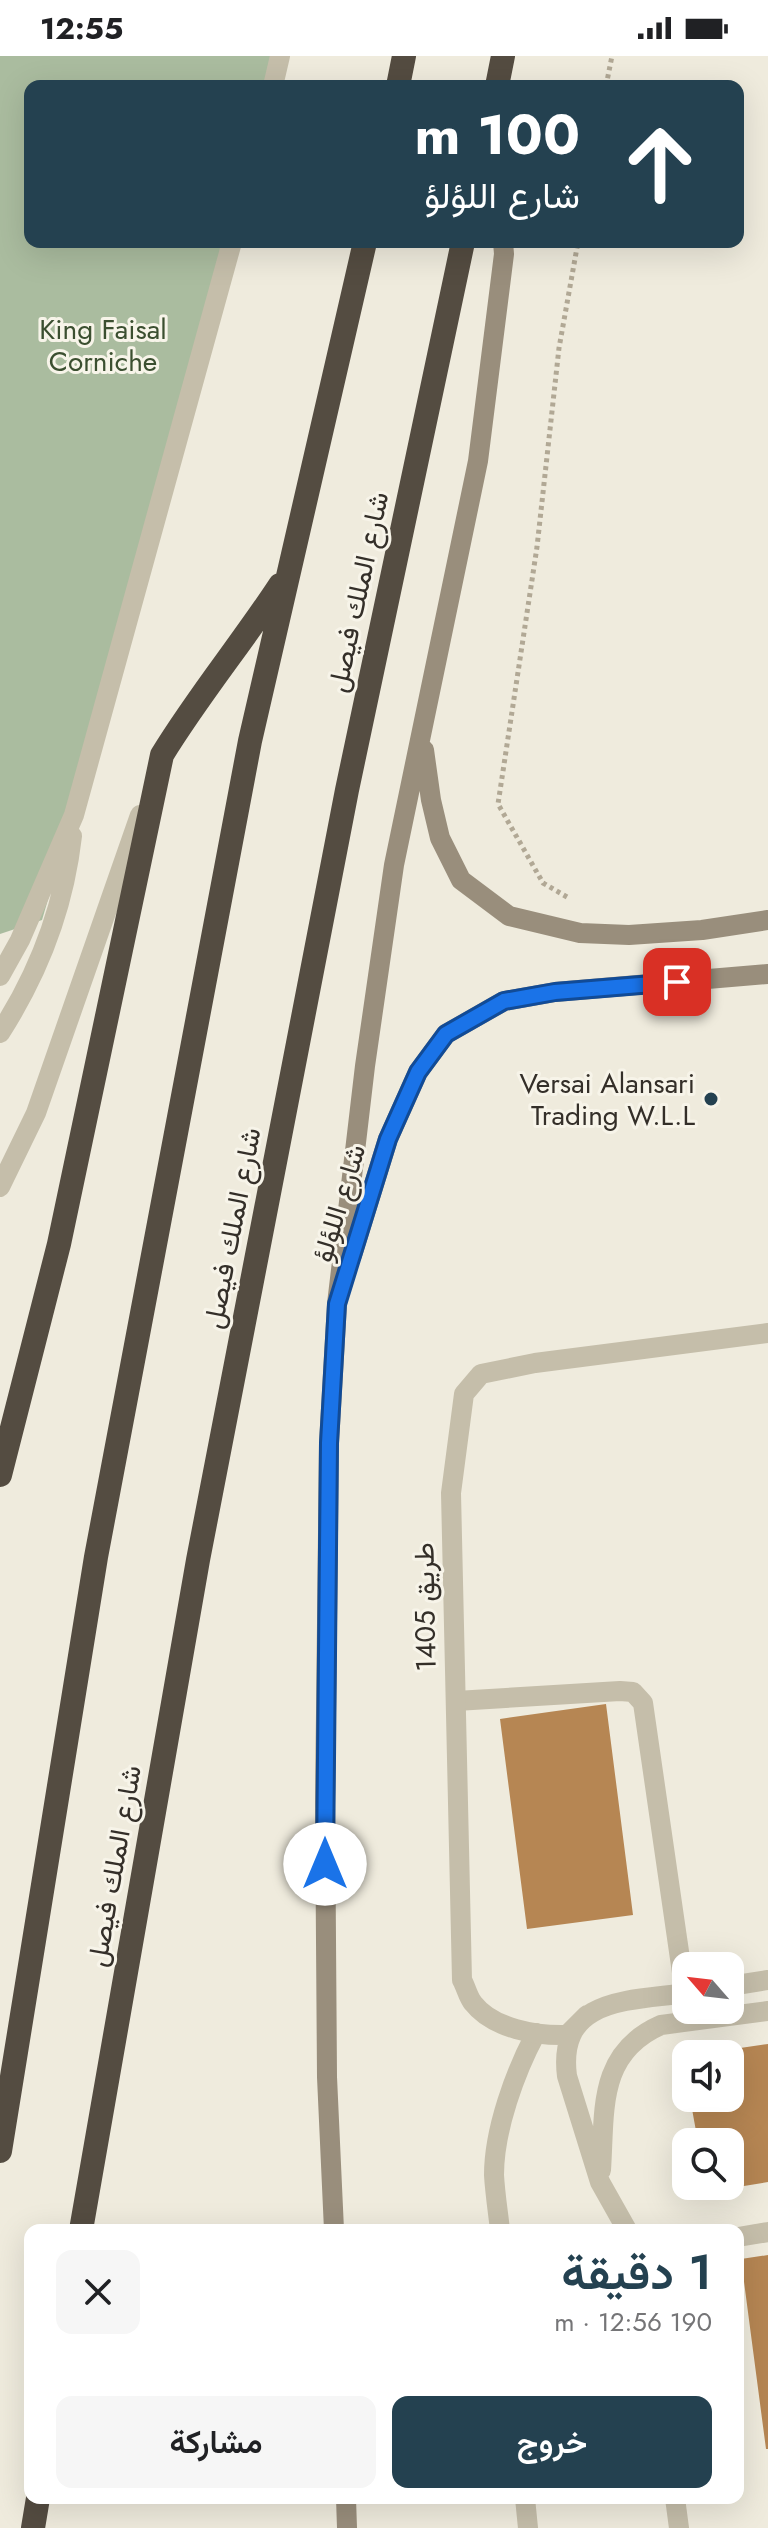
<!DOCTYPE html>
<html lang="ar">
<head>
<meta charset="utf-8">
<style>
	body { margin:0; font-family:Jost,Vazirmatn,sans-serif; background:#f6f6f6; color:#202124; direction:rtl; height:100vh; display:flex; flex-direction:column; font-size:30px; white-space:nowrap }
	* { box-sizing:border-box; margin:0 }
	p { font-size:26px; color:#757577 }
	.icon { flex:none; width:44px; height:44px; fill:none; stroke:currentColor; stroke-width:2; stroke-linecap:round; stroke-linejoin:round }
	.map { position:relative; flex:1; overflow:hidden; direction:ltr }
	.drawer { position:absolute; left:24px; top:2168px; width:720px; height:280px; display:flex; flex-direction:column; background:#fff; border-radius:16px; box-shadow:0 8px 32px #0002; direction:rtl }
	.drawer>* { flex:none }
	.hud { position:absolute; left:24px; top:24px; width:720px; height:168px; border-radius:16px; box-shadow:0 8px 32px #0002; direction:rtl; background:#244150; color:#fff; overflow:hidden }
	.needle { width:52px; rotate:298deg }
	.tools { position:absolute; left:672px; top:1896px; display:grid; gap:16px }
	.tools a { display:grid; place-items:center; width:72px; height:72px; border-radius:16px; background:#fff; box-shadow:0 8px 32px #0002; font-size:40px }
	.pin { position:absolute; display:grid; place-items:center; width:68px; height:68px; color:#fff; margin:-34px; border-radius:16px; box-shadow:0 4px 12px #0006 }
	.me { position:absolute; width:88px; margin:-44px; rotate:0deg; stroke-linejoin:round; filter:drop-shadow(0 0 6px #0008) }
	.turn { display:flex; align-items:center; gap:28px; height:168px; padding:0 32px; font-size:36px }
	.turn .icon { width:104px; height:104px; stroke-width:2.5 }
	.turn b { display:block; font-size:56px; line-height:68px }
	.round { display:grid; place-items:center; flex:none; width:84px; height:84px; border-radius:16px; background:#f6f6f6 }
	.summary { display:flex; align-items:center; justify-content:space-between; height:136px; padding:0 32px }
	h1 { font-size:48px; font-weight:600; line-height:60px; color:#244150 }
	.cta { display:flex; gap:16px; margin-top:auto; padding:16px 32px }
	.cta a { flex:1; height:92px; border-radius:16px; background:#244150; color:#fff; font-size:32px; font-weight:600; line-height:92px; text-align:center }
	.cta a+a { background:#f6f6f6; color:#202124 }
	.status { display:flex; justify-content:space-between; align-items:center; height:56px; padding:0 40px; background:#fff; direction:ltr }
	.status svg { height:22px; fill:currentColor }
	.map>svg:first-child { display:block }
</style>
</head>
<body>
<div class="status"><b>12:55</b><svg viewBox="0 0 49 12"><path d="M0 12V9h3v3zM5 12V6h3v6zM10 12V3h3v9zM15 12V0h3v12zM26 1h20v11H26zM47 4h2v5h-2z"/></svg></div>
<div class="map">
<svg width="768" height="2472" viewBox="0 0 768 2472">
	<rect width="100%" height="100%" fill="#efebdd"/>
	<path fill="#aabc9f" d="M0 0H289L282 30H30V186H240L42 864 0 878Z"/>
	<path fill="#b68653" d="M606 1648 633 1859 527 1873 500 1663Z
		M768 1988V2126L707 2136 706 2130H730V2086H698L690 2042H730V1998L713 1996Z
		M768 2199V2393H766L741 2203Z"/>
	<g fill="none" stroke-linecap="round" stroke-linejoin="round">
		<path stroke="#b1a895" stroke-width="5" stroke-dasharray="4 4" stroke-linecap="butt" d="M606 30 612 0
			M567 841 543 827 498 748 537 491 559 292 578 186"/>
		<path stroke="#c5beaa" stroke-width="20" d="M456 1645 620 1635 633 1636 643 1647 685 1937
			M500 2174C498 2156 495 2137 494 2119 494 2074 515 2016 536 1977
			M738 2181 768 2176
			M525 2442 528 2472"/>
		<path stroke="#c5beaa" stroke-width="20" d="M273 30 280 0
			M0 920 20 884 74 759 232 186
			M0 977C38 918 64 851 72 780
			M0 1131 36 1057 140 759
			M730 1930 768 1924
			M587 1959 567 1979C537 1980 493 1973 473 1947 468 1941 466 1931 462 1924L451 1437 464 1338 481 1318 535 1307 768 1277
			M601 2114C605 2055 597 1997 661 1969L768 1955
			M627 2174 600 2126 567 2020C557 1941 630 1945 686 1937
			M675 2442 679 2472"/>
		<path stroke="#998e7c" stroke-width="20" d="M424 694 431 744 440 782 461 824 509 860 580 877 629 879 702 874 768 864
			M352 1199 388 1083 418 1016 446 978 504 945 555 936 768 918
			M334 2174 327 2021 325 1747 329 1387 337 1248 365 1010 394 809 478 405 504 198 503 186
			M346 2442 347 2472"/>
		<path stroke="#544c41" stroke-width="24" d="M398 30 404 0
			M497 30 503 0
			M0 1419 59 1188 162 699C198 640 242 587 280 529
			M0 2095 96 1501 250 685 365 186
			M81 2174 198 1504 347 734 463 186
			M33 2472 38 2442"/>
	</g>
	<g fill="none" stroke-linecap="round" stroke-linejoin="round">
		<g stroke="#114b97" stroke-width="20">
			<path id="route" d="M325 1808 329 1387 337 1248 388 1083 418 1016 446 978 504 945 555 936 677 926"/>
		</g>
		<use href="#route" stroke="#1a73e8" stroke-width="14"/>
	</g>
	<circle fill="#244150" stroke="#f7f4e9" stroke-width="3" cx="711" cy="1043" r="8"/>
	<g text-anchor="middle" dominant-baseline="central" stroke-width="6" stroke-linejoin="round" paint-order="stroke">
		<g font-size="28" fill="#3b4f30" stroke="#f7f4e9">
			<text x="103" y="273">King Faisal<tspan x="103" dy="32">Corniche</tspan></text>
		</g>
		<g font-size="28" fill="#342f29" stroke="#f7f4e9">
			<text transform="translate(358 536) rotate(-78)">شارع الملك فيصل</text>
			<text transform="translate(339 1147) rotate(-73)">شارع اللؤلؤ</text>
			<text transform="translate(232 1172) rotate(-79)">شارع الملك فيصل</text>
			<text transform="translate(425 1551) rotate(-91)">طريق 1405</text>
			<text transform="translate(114 1810) rotate(-80)">شارع الملك فيصل</text>
		</g>
		<g font-size="28" fill="#342f29" stroke="#f7f4e9" text-anchor="end">
			<text x="695" y="1027">Versai Alansari<tspan x="695" dy="32">Trading W.L.L</tspan></text>
		</g>
	</g>
</svg>
<div class="tools">
<a><svg class="needle" viewBox="-14 -14 28 28"><path d="M0-13l5 13h-10z" fill="#e53935"/><path d="M0 13l5-13h-10z" fill="#757577"/></svg></a>
<a><svg class="icon" aria-label="sound" viewBox="0 0 24 24"><path d="M4 9h4l5-4v14l-5-4H4zM17 9q2 3 0 6"/></svg></a>
<a><svg class="icon" aria-label="search" viewBox="0 0 24 24"><circle cx="10" cy="10" r="6"/><path d="M15 15l6 6"/></svg></a>
</div>
<div class="pin" style="left:677px;top:926px;background:#d93025"><svg class="icon" aria-label="arrive" viewBox="0 0 24 24"><path d="M6 21V4h12l-3 4 3 4H6"/></svg></div>
<svg class="me" style="left:325px;top:1808px" viewBox="-20 -20 40 40"><circle r="19" fill="#fff"/><path d="M0-13L10 11 0 6-10 11z" fill="#1a73e8"/></svg>
<div class="hud">
<div class="turn"><svg class="icon" aria-label="ahead" viewBox="0 0 24 24"><path d="M12 20V5M6 11l6-6 6 6"/></svg><div><b>100 m</b>شارع اللؤلؤ</div></div>
</div>
<section class="drawer">
<div class="summary"><div><h1>1 دقيقة</h1><p>190 m · 12:56</p></div><a class="round"><svg class="icon" aria-label="close" viewBox="0 0 24 24"><path d="M6 6l12 12M18 6L6 18"/></svg></a></div>
<div class="cta"><a>خروج</a><a>مشاركة</a></div>
</section>
</div>
</body>
</html>
